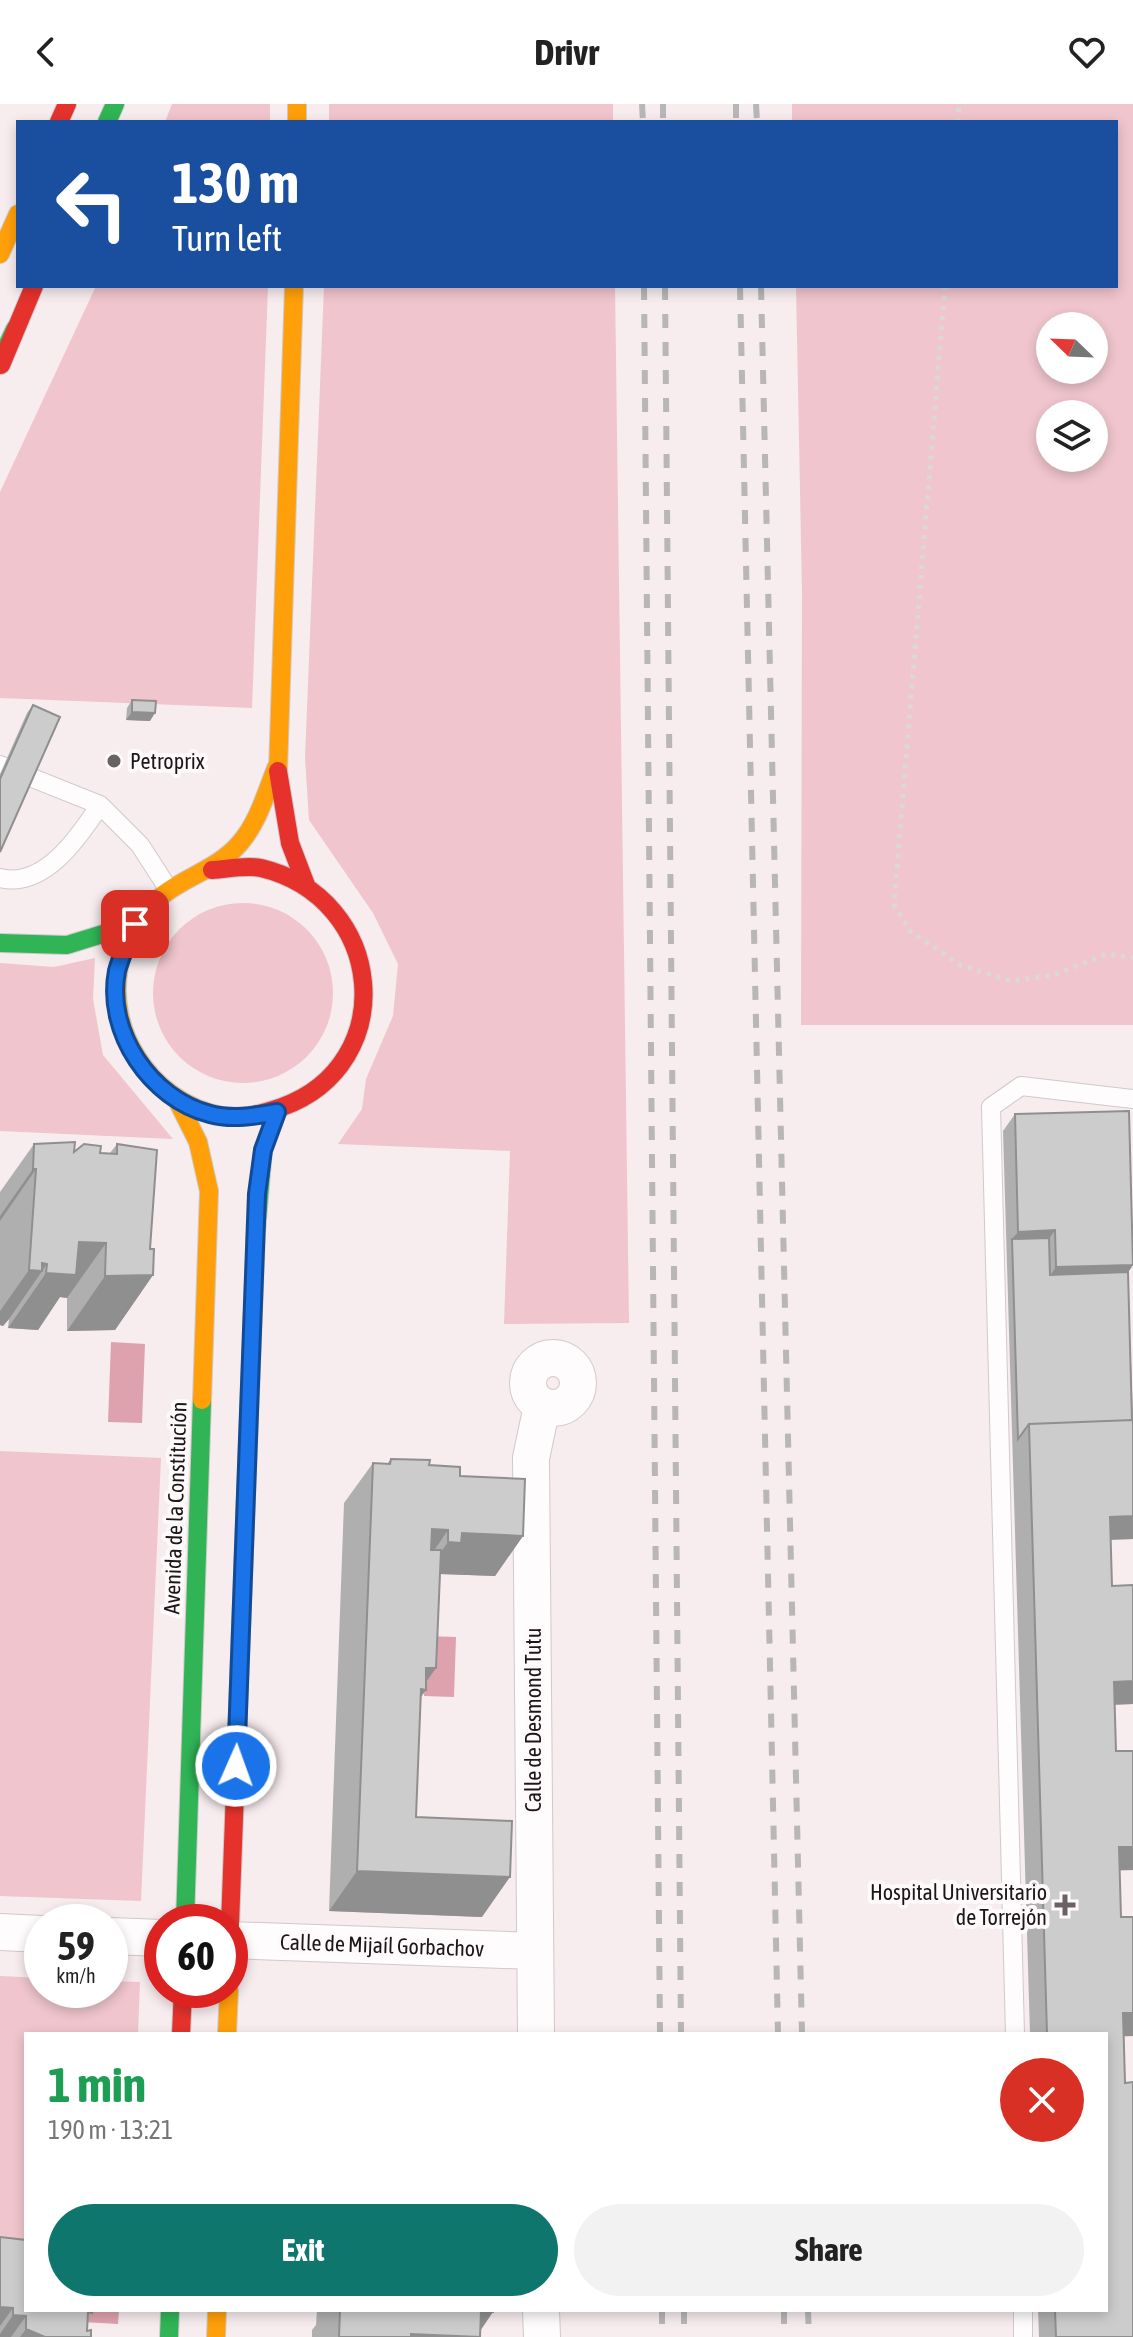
<!DOCTYPE html>
<html lang="en">
<head>
<meta charset="utf-8">
<style>
	body { margin:0; font-family:"Asap Condensed",sans-serif; background:#f2f2f2; color:#222; height:100vh; display:flex; flex-direction:column; font-size:30px; white-space:nowrap }
	* { box-sizing:border-box; margin:0 }
	p { font-size:26px; color:#767676 }
	.icon { flex:none; width:44px; height:44px; fill:none; stroke:currentColor; stroke-width:2; stroke-linecap:round; stroke-linejoin:round }
	.map { position:relative; flex:1; overflow:hidden }
	.side { position:absolute; left:24px; top:1928px; width:1084px; height:280px; display:flex; flex-direction:column; background:#fff; border-radius:0px; box-shadow:0 4px 12px #0003 }
	.side>* { flex:none }
	.banner { position:absolute; left:16px; top:16px; width:1102px; height:168px; border-radius:0px; box-shadow:0 4px 12px #0003; background:#1a4fa0; color:#fff; overflow:hidden }
	.needle { width:52px; rotate:293deg }
	.buttons { position:absolute; left:1036px; top:208px; display:grid; gap:16px }
	.buttons a { display:grid; place-items:center; width:72px; height:72px; border-radius:50%; background:#fff; box-shadow:0 4px 12px #0003; font-size:40px }
	.speed { position:absolute; left:24px; top:1800px; display:flex; gap:16px; font-size:40px; font-weight:700; text-align:center }
	.speed>* { display:grid; place-content:center; width:104px; height:104px; border-radius:50%; background:#fff; box-shadow:0 4px 12px #0003; line-height:1 }
	.speed small { font-size:20px; font-weight:400 }
	.speed .limit { border:12px solid #d22; background:#fff; color:#111 }
	.pin { position:absolute; display:grid; place-items:center; width:68px; height:68px; color:#fff; margin:-34px; border-radius:16px; box-shadow:0 4px 12px #0006 }
	.me { position:absolute; width:88px; margin:-44px; rotate:2deg; stroke-linejoin:round; filter:drop-shadow(0 0 6px #0008) }
	.turn { display:flex; align-items:center; gap:28px; height:168px; padding:0 24px; font-size:36px }
	.turn .icon { width:104px; height:104px; stroke-width:2.5 }
	.turn b { display:block; font-size:56px; line-height:68px }
	.round { display:grid; place-items:center; flex:none; width:84px; height:84px; border-radius:42px; background:#f2f2f2 }
	.overview { display:flex; align-items:center; justify-content:space-between; height:136px; padding:0 24px }
	h1 { font-size:48px; font-weight:700; line-height:60px; color:#1e9e55 }
	.action { display:flex; gap:16px; margin-top:auto; padding:16px 24px }
	.action a { flex:1; height:92px; border-radius:48px; background:#0f766e; color:#fff; font-size:32px; font-weight:700; line-height:92px; text-align:center }
	.action a+a { background:#f2f2f2; color:#222 }
	header { display:flex; justify-content:space-between; align-items:center; height:104px; padding:0 24px; background:#fff; font-size:36px; font-weight:700 }
	.map>svg:first-child { display:block }
</style>
</head>
<body>
<header><svg class="icon" aria-label="back" viewBox="0 0 24 24"><path d="M15 5l-7 7 7 7"/></svg>Drivr<svg class="icon" aria-label="heart" viewBox="0 0 24 24"><path d="M12 20l-8-8c-3-5 5-10 8-4 3-6 11-1 8 4z"/></svg></header>
<div class="map">
<svg width="1133" height="2233" viewBox="0 0 1133 2233">
	<rect width="100%" height="100%" fill="#f7ecee"/>
	<path fill="#f0c5cd" fill-rule="evenodd" d="M172 0H270V18H165Z
		M329 0H613V18H329Z
		M792 0H1133V921H801L802 488 796 182H1116V18H792ZM1050 222H1094V266H1050ZM1050 310H1094V354H1050Z
		M96 182H268L252 604 0 594V388Z
		M324 182H615L629 1219 504 1220 510 1047 338 1040 362 1005 366 975 393 912 398 860 373 809 309 716 305 654Z
		M153 889a90 90 0 1 1 180 0a90 90 0 1 1-180 0Z
		M95 854 93 895 103 951 173 1035 0 1027V859L54 863Z
		M0 1347 161 1354 141 1797 0 1792Z
		M0 1872 42 1874V1886H110V1877L140 1878 138 1930H26V2141L0 2140Z"/>
	<path fill="#dea2ae" d="M111 1238 145 1240 142 1319 108 1318Z
		M426 1532 456 1533 454 1593 424 1592Z
		M83 2206H119L118 2220 83 2218Z"/>
	<g fill="none" stroke-linecap="round" stroke-linejoin="round">
		<g stroke="#d1c9ca" stroke-width="20">
			<path id="lane" d="M0 661 100 701 140 741 169 786
				M0 774C44 785 79 733 100 701
				M1015 1930 991 1003 1021 982 1133 995
				M1023 2206V2233"/>
		</g>
		<g stroke="#d1c9ca" stroke-width="38">
			<path id="street" d="M528 1279a25 25 0 1 1 50 0a25 25 0 1 1-50 0Z
				M0 1828 42 1830
				M110 1832 162 1834
				M230 1836 534 1847
				M536 1930 531 1354 542 1302
				M541 2206 542 2233"/>
		</g>
		<g stroke="#cec9ca" stroke-width="20">
			<path id="fast" d="M107 18 115 0
				M0 257 15 225
				M0 839 67 841 135 820
				M256 1128 263 1046 277 1008
				M185 1818 202 1296
				M169 2233 170 2206"/>
		</g>
		<g stroke="#cec9ca" stroke-width="20">
			<path id="slow" d="M297 0V18
				M0 150 18 110
				M278 667 294 182
				M178 998 198 1038 209 1087 202 1296
				M222 1012C185 1005 154 982 135 950 103 898 114 827 164 790 188 772 220 763 240 739 259 717 266 688 277 662
				M242 1499 256 1128
				M227 1930 229 1886
				M216 2233 217 2206"/>
		</g>
		<g stroke="#cec9ca" stroke-width="20">
			<path id="jam" d="M59 18 67 0
				M1 261 34 182
				M278 667 290 739 306 781
				M212 766C228 765 246 761 261 764 386 794 401 960 282 1003 261 1010 244 1015 222 1012
				M230 1821 242 1499
				M181 1930 183 1886"/>
		</g>
		<path stroke="#dbd8d8" stroke-width="5" stroke-dasharray="4 6" stroke-linecap="butt" d="M958 18 959 0
			M945 182 894 800 910 827 960 861 1011 877 1054 871 1107 850 1133 854"/>
		<use href="#lane" stroke="#fefcfc" stroke-width="18"/>
		<use href="#street" stroke="#fefcfc" stroke-width="36"/>
		<use href="#fast" stroke="#30b455" stroke-width="18"/>
		<use href="#slow" stroke="#ff9f0a" stroke-width="18"/>
		<use href="#jam" stroke="#e5322d" stroke-width="18"/>
		<path stroke="#b9b6b7" stroke-width="6" stroke-dasharray="14 14" stroke-linecap="butt" d="M642 0 643 18
			M663 0V18
			M736 0V18
			M756 0 757 18
			M644 182 660 1930
			M665 182 681 1930
			M740 182 778 1930
			M761 182 802 1930
			M662 2206V2233
			M684 2206V2233
			M784 2206V2233
			M808 2206 809 2233"/>
	</g>
	<path fill="#b0afb0" d="M132 596 150 617 126 616 127 604Z
		M33 601 0 748V670L27 609Z
		M1015 1010 1133 1161 1128 1168 1133 1316V1435L1110 1436 1112 1482 1133 1481V1600L1114 1601 1116 1647H1133V1766H1119L1133 2233H1039L1038 2206H1106V1930H1030L1003 1027Z
		M34 1040 74 1048 110 1049 117 1040 150 1145 153 1171 115 1226 67 1227V1194L60 1193 38 1226 8 1224 9 1215 3 1222 0 1221V1088Z
		M391 1355 429 1361 460 1372 523 1432 495 1472 440 1470 436 1564 426 1579 421 1593 416 1713 482 1813 329 1807 344 1399 373 1359 387 1360Z
		M0 2133 88 2214 87 2227 91 2233H0Z
		M317 2206H493L480 2226V2233H312V2226L316 2221Z"/>
	<path fill="#908f90" d="M132 608 155 609 150 617 126 616Z
		M33 1065H36L0 1117V1112Z
		M1055 1126 1044 1142 1012 1135 1018 1128Z
		M79 1138 106 1139 67 1194 60 1193 38 1226 8 1224 46 1169Z
		M42 1159 47 1160 9 1215 3 1222 0 1221V1207L29 1166Z
		M1133 1161 1122 1177 1045 1179 1056 1163Z
		M153 1171 115 1226 67 1227 105 1172Z
		M1133 1412V1435L1093 1436 1110 1413Z
		M432 1425 448 1426 420 1467Z
		M462 1429 523 1432 495 1472 440 1470 419 1479 448 1438Z
		M426 1564H436L421 1585 426 1586 398 1626Z
		M1133 1577V1600L1097 1601 1114 1578Z
		M1119 1743H1133V1766L1102 1767Z
		M357 1767 510 1773 482 1813 329 1807Z
		M1123 1909H1133V1932L1107 1933Z
		M0 2203 13 2204 0 2222Z
		M481 2207 493 2208 476 2233H480H409L411 2230Z
		M13 2211 26 2212 11 2233H0V2230Z
		M26 2225 45 2233H20Z"/>
	<path fill="#cdcccd" stroke="#908f90" stroke-width="2" d="M132 596 156 597 155 609 132 608Z
		M33 601 60 613 0 748V675Z
		M1129 1007 1133 1161 1056 1163 1055 1126 1018 1128 1015 1010Z
		M75 1038 74 1048 84 1040 101 1042 100 1049 117 1050V1040L157 1046 150 1145H154L153 1171 105 1172 106 1139 79 1138 76 1171 46 1169 47 1160 42 1159V1167L29 1166 36 1065H33L34 1040Z
		M1049 1134 1050 1171 1128 1168 1132 1316 1029 1320 1018 1335 1012 1135Z
		M1133 1316V1412L1110 1413 1112 1482 1133 1481V1577L1114 1578 1116 1647H1133V1743H1119L1121 1813H1133V1909H1123L1125 1979 1133 1978V2233H1056L1055 2206H1106V1930H1047L1029 1320Z
		M391 1355 430 1356 429 1361 460 1363V1372L525 1375 523 1432 462 1429 461 1439 448 1438V1426L432 1425 431 1446H441L436 1564H426V1586L421 1585 416 1713 512 1717 510 1773 357 1767 373 1359 390 1360Z
		M0 2133 26 2136V2206H92V2209L88 2208 87 2227 91 2226V2233H45L26 2225V2212L13 2211V2204L0 2203V2211Z
		M340 2206H493V2208L481 2207 480 2233 411 2230V2233H339Z"/>
	<g fill="none" stroke-linecap="round" stroke-linejoin="round">
		<g stroke="#114b97" stroke-width="20">
			<path id="route" d="M135 820C130 835 121 851 117 867 105 928 151 995 210 1010 232 1016 255 1012 277 1008L263 1046 257 1090 236 1662"/>
		</g>
		<use href="#route" stroke="#1a73e8" stroke-width="14"/>
	</g>
	<g fill="#696162" stroke="#fefafb" stroke-width="3">
		<circle cx="114" cy="657" r="8"/>
		<path d="M1061 1789h8v8h8v8h-8v8h-8v-8h-8v-8h8z"/>
	</g>
	<g text-anchor="middle" dominant-baseline="central" stroke-width="8" stroke-linejoin="round" paint-order="stroke">
		<g font-size="22" fill="#1c1617" stroke="#fefafb" text-anchor="start">
			<text x="130" y="657">Petroprix</text>
			<text x="1047" y="1788" text-anchor="end">Hospital Universitario<tspan x="1047" dy="25">de Torrejón</tspan></text>
		</g>
		<g font-size="22" fill="#1c1617" stroke="#fefafb">
			<text transform="translate(175 1404) rotate(-88)">Avenida de la Constitución</text>
			<text transform="translate(533 1616) rotate(-90)">Calle de Desmond Tutu</text>
			<text transform="translate(382 1841) rotate(2)">Calle de Mijaíl Gorbachov</text>
		</g>
	</g>
</svg>
<div class="buttons">
<a><svg class="needle" viewBox="-14 -14 28 28"><path d="M0-13l5 13h-10z" fill="#e53935"/><path d="M0 13l5-13h-10z" fill="#767676"/></svg></a>
<a><svg class="icon" aria-label="layers" viewBox="0 0 24 24"><path d="M12 4l9 5-9 5-9-5zM3 14l9 5 9-5"/></svg></a>
</div>
<div class="speed"><div>59<small>km/h</small></div><div class="limit">60</div></div>
<div class="pin" style="left:135px;top:820px;background:#d93025"><svg class="icon" aria-label="arrive" viewBox="0 0 24 24"><path d="M6 21V4h12l-3 4 3 4H6"/></svg></div>
<svg class="me" style="left:236px;top:1662px" viewBox="-20 -20 40 40"><circle r="17" fill="#1a73e8" stroke="#fff" stroke-width="3"/><path d="M0-11L8 9 0 5-8 9z" fill="#fff"/></svg>
<div class="banner">
<div class="turn"><svg class="icon" aria-label="left" viewBox="0 0 24 24"><path d="M17 20v-9H6M10 6l-5 5 5 5"/></svg><div><b>130 m</b>Turn left</div></div>
</div>
<section class="side">
<div class="overview"><div><h1>1 min</h1><p>190 m · 13:21</p></div><a class="round" style="background:#d93025;color:#fff"><svg class="icon" aria-label="close" viewBox="0 0 24 24"><path d="M6 6l12 12M18 6L6 18"/></svg></a></div>
<div class="action"><a>Exit</a><a>Share</a></div>
</section>
</div>
</body>
</html>
